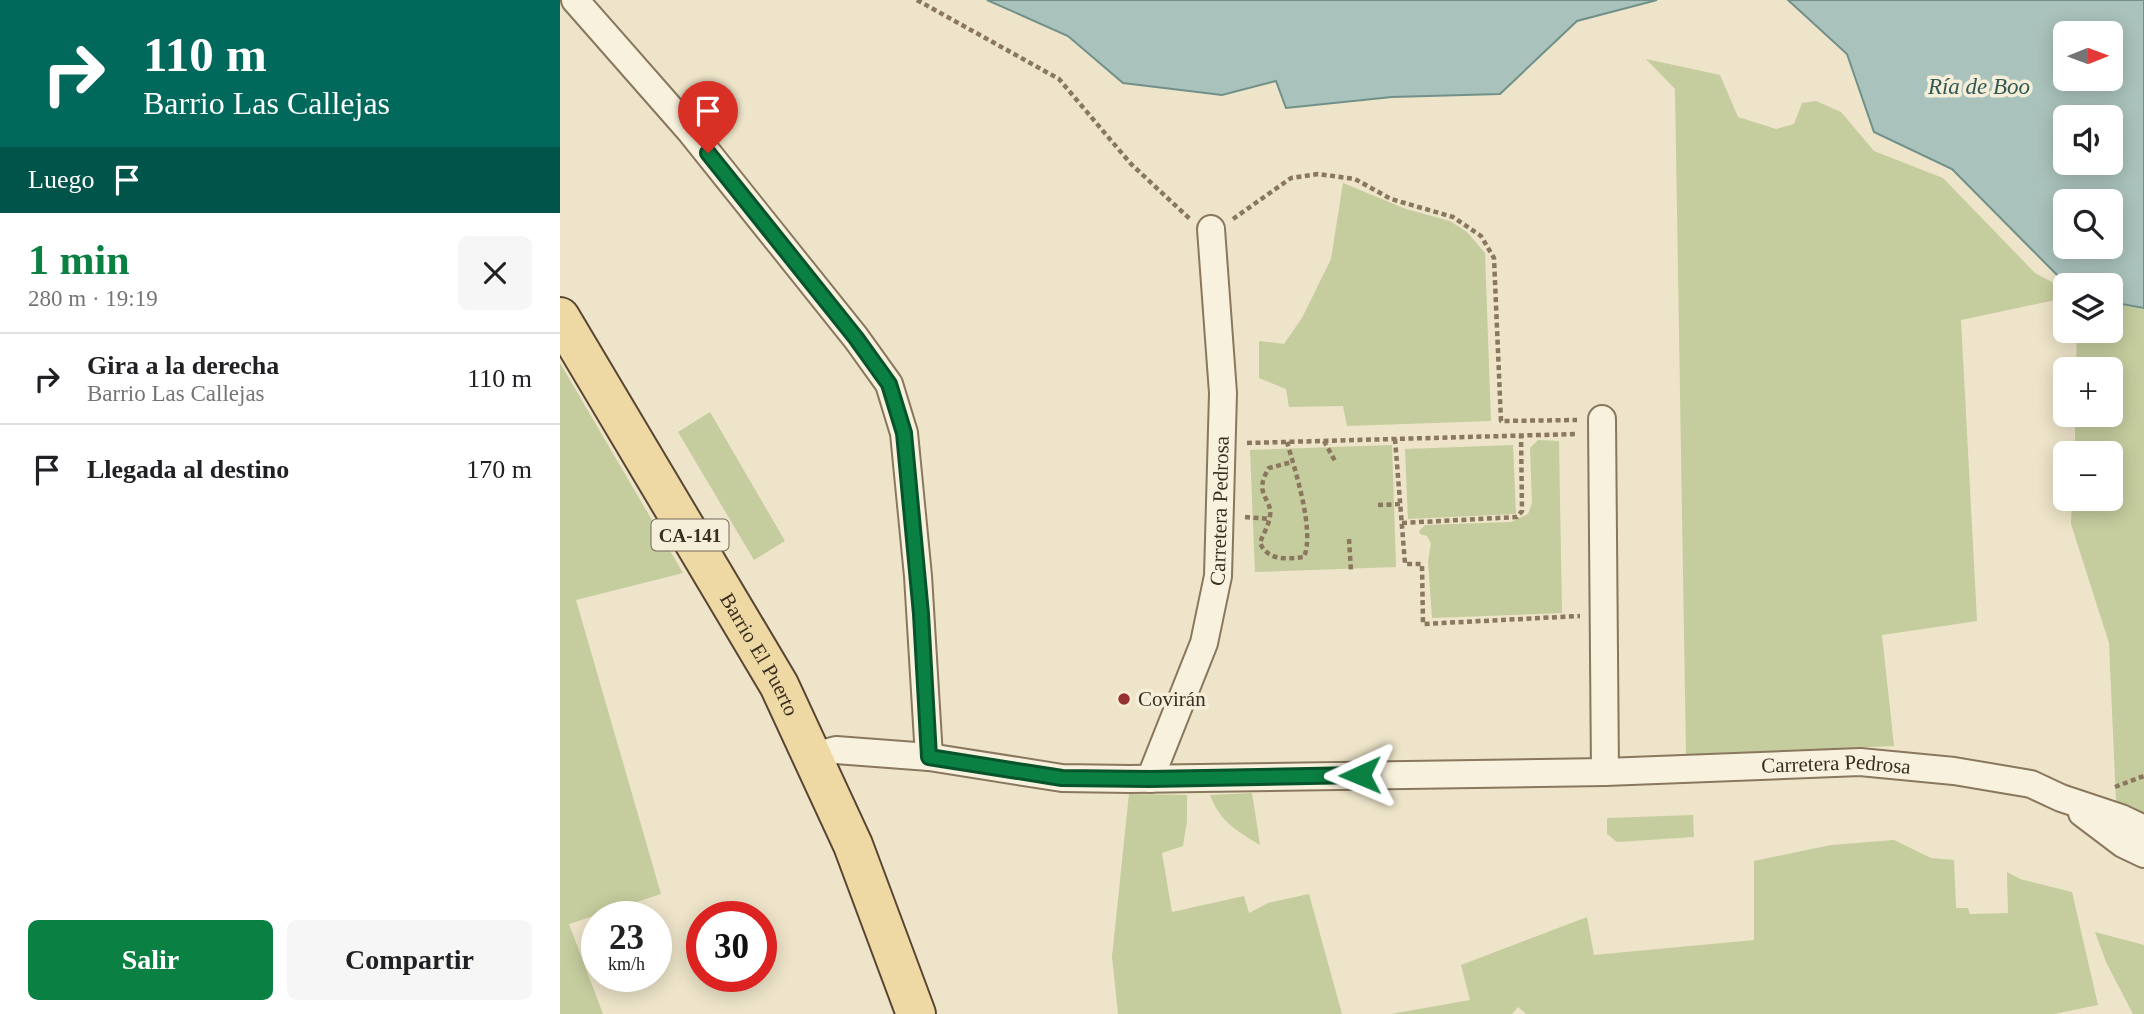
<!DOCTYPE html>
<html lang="es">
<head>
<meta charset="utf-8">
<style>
	body { margin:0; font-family:Georgia,serif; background:#f6f6f6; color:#202124; height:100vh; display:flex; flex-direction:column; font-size:26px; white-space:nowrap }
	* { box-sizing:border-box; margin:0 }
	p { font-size:23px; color:#757577 }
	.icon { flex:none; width:38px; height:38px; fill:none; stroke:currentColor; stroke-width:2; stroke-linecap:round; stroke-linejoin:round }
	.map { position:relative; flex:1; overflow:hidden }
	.drawer { display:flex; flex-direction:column; background:#fff; width:560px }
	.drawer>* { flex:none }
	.guide { background:#00695c; color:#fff; overflow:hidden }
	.needle { width:46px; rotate:89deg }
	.fabs { position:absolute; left:1493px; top:21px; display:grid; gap:14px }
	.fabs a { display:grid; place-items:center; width:70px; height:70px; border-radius:10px; background:#fff; box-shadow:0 4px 18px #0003; font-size:35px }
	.speed { position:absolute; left:21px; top:901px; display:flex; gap:14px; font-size:35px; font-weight:700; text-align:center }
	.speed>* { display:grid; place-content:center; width:91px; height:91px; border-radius:50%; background:#fff; box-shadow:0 4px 18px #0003; line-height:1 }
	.speed small { font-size:18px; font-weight:400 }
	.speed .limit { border:10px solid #d22; background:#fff; color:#111 }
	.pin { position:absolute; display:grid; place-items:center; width:60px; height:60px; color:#fff; margin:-72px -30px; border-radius:50% 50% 50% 0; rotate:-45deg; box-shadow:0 0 7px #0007 }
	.pin .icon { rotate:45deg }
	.me { position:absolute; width:77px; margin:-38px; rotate:269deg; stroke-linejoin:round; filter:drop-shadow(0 0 5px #0008) }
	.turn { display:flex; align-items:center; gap:24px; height:147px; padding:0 28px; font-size:32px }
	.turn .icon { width:91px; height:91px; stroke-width:2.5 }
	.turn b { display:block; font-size:49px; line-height:60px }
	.then { display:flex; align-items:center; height:66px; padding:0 28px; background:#0003; gap:14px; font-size:26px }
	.round { display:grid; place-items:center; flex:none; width:74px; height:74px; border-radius:10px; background:#f6f6f6 }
	.headline { display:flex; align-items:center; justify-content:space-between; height:119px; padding:0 28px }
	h1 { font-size:42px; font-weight:600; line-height:52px; color:#0b8043 }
	.action { display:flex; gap:14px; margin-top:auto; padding:14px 28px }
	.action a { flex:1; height:80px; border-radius:10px; background:#0b8043; color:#fff; font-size:28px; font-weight:600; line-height:80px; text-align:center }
	.action a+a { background:#f6f6f6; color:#202124 }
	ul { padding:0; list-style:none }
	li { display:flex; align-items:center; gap:21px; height:91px; padding:0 28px; border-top:2px solid #e0e0e0 }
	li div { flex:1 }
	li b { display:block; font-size:26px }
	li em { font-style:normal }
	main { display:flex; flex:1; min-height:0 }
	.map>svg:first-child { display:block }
</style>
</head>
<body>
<main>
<section class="drawer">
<div class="guide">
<div class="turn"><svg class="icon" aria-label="right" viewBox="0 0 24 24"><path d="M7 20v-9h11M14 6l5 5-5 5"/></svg><div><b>110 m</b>Barrio Las Callejas</div></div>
<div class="then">Luego<svg class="icon" aria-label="arrive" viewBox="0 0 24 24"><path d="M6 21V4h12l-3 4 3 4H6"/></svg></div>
</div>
<div class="headline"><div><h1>1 min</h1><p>280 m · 19:19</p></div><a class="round"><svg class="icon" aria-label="close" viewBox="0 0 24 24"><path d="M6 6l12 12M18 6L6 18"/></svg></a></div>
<ul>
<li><svg class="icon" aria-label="right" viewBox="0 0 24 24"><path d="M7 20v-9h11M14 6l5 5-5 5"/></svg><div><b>Gira a la derecha</b><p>Barrio Las Callejas</p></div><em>110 m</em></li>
<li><svg class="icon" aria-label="arrive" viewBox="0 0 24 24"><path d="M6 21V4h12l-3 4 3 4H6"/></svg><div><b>Llegada al destino</b></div><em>170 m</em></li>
</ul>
<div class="action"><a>Salir</a><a>Compartir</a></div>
</section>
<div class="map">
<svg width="1584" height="1014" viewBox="0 0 1584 1014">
	<rect width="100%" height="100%" fill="#ede4c9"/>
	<path fill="#c5cc9d" d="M1086 59 1160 75 1178 117 1216 129 1234 124 1242 103 1256 101 1281 112 1314 151 1383 178 1475 273 1505 289V298L1401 320 1417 621 1322 635 1334 746 1126 755 1115 89Z
		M783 183 846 209 890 221 907 232 925 253 931 421 787 426 783 406 729 407 726 389 699 378V341L724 344 742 318 771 259Z
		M1551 302 1584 308V813L1556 801 1549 643 1511 524 1512 499H1550V453H1515V415H1550V369H1516L1517 331H1550Z
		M0 363 123 573 16 600 101 894 9 924 43 1014H0Z
		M150 412 225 541 194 560 118 432Z
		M978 440 999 441 1002 613 872 618 868 562 871 543 867 536 860 534 859 531 865 525 951 522 968 514 972 503 970 448Z
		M832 445 836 567 695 572 690 450Z
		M953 445 956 514 848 519 845 449Z
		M692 793 700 845C676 830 660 822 650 795Z
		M569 794 627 795V821L623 846 602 853 612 912 684 896 689 913 708 903 749 894 782 1014H558L552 957Z
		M1133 815 1134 837 1057 842 1047 834V818Z
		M1334 840 1371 858 1394 860 1396 908H1408L1410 914 1448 913 1447 872 1460 879 1512 892 1538 1005 1494 1014H966L958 1007 952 1014H831L910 1000 901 965 1027 917 1034 955 1194 940V861L1271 845Z
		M1535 932 1584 945V1014H1573L1546 962Z"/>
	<path fill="#aac2bc" stroke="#709089" stroke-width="2" fill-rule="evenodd" d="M427 0H1097L1017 21 940 94 832 97 726 108 716 81 662 95 563 83 508 36Z
		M1228 0H1584V308L1551 302 1550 285H1507L1392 169 1314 132 1287 54ZM1505 33H1550V79H1505ZM1505 117H1550V163H1505ZM1505 201H1550V247H1505Z"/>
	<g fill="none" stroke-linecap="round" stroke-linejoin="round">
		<g stroke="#89775e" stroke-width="30">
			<g id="minor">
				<path d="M15 0 131 132 296 338 329 384 344 433 358 576 369 757"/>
				<path d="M1042 419 1045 772"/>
				<path id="s1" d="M253 756 276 750 369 757 502 778 570 779 1045 772 1300 762 1394 771 1471 784 1501 798 1561 818 1584 829"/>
				<path id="s2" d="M590 779 644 643 658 576 663 393 651 229"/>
				<path d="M1522 813 1563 844 1584 854"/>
			</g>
		</g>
		<g stroke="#584532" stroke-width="42">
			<g id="primary">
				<path id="s3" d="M0 317 219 685 293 845 356 1014"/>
			</g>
		</g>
		<path stroke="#89775e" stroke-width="4.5" stroke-dasharray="5 3.5" stroke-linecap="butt" d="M357 0 499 79 571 164 630 219
			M673 219 731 178 758 174 795 179 831 199 893 217 921 236 934 258 941 421 1017 420
			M835 439 845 564H862L863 624 1020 616
			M764 441 775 461
			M727 442C735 470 755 531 744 557 726 559 708 561 700 543 703 534 709 525 710 516 713 498 692 495 709 468L732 462
			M687 443 1017 434
			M818 505 841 504
			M685 517 710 519
			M842 523 957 517 962 511 961 435
			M789 539 791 571
			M1555 787 1584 776"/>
		<use href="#minor" stroke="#f8f1dd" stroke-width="26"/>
		<use href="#primary" stroke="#eed9a4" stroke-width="38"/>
	</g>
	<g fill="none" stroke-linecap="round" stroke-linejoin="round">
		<g stroke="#07532c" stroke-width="18">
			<path id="route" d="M148 153 296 338 329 384 344 433 361 614 369 757 502 778 590 779 800 775"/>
		</g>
		<use href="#route" stroke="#0b8043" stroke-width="12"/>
	</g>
	<circle fill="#963331" stroke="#f5eed9" stroke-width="2.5" cx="564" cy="699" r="7"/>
	<g text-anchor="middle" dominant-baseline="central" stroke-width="7" stroke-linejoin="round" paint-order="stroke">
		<rect fill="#f5eed9" stroke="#726858" stroke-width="2" x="91.5" y="519.5" width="77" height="31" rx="5"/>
		<g font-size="19" font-weight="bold" fill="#3a2e21">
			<text x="130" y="535">CA-141</text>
		</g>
		<g font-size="21" fill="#3a2e21" stroke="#f5eed9">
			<text stroke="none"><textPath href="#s2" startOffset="280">Carretera Pedrosa</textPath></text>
			<text stroke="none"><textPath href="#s3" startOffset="392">Barrio El Puerto</textPath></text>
			<text stroke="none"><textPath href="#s1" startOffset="1026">Carretera Pedrosa</textPath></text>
		</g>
		<g font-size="21" fill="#3a2e21" stroke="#f5eed9" text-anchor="start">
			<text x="578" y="699">Covirán</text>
		</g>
		<g font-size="23" font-style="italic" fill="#315958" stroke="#f5eed9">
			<text x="1419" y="86">Ría de Boo</text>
		</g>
	</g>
</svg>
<div class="fabs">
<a><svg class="needle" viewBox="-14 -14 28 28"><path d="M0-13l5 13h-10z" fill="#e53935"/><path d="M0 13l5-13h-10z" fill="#757577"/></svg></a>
<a><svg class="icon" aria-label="sound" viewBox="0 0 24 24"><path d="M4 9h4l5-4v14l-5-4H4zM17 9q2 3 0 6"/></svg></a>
<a><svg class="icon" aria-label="search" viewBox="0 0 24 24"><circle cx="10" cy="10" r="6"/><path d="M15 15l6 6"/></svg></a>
<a><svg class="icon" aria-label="layers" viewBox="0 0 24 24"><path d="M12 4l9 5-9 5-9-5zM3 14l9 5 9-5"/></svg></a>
<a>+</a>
<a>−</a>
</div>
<div class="speed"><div>23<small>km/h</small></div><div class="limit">30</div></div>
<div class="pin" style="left:148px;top:153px;background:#d93025"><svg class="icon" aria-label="arrive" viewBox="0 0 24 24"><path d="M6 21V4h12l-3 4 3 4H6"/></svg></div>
<svg class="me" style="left:800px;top:775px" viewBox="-20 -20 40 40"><path d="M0-17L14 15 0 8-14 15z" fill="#0b8043" stroke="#fff" stroke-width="4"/></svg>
</div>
</main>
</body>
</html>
